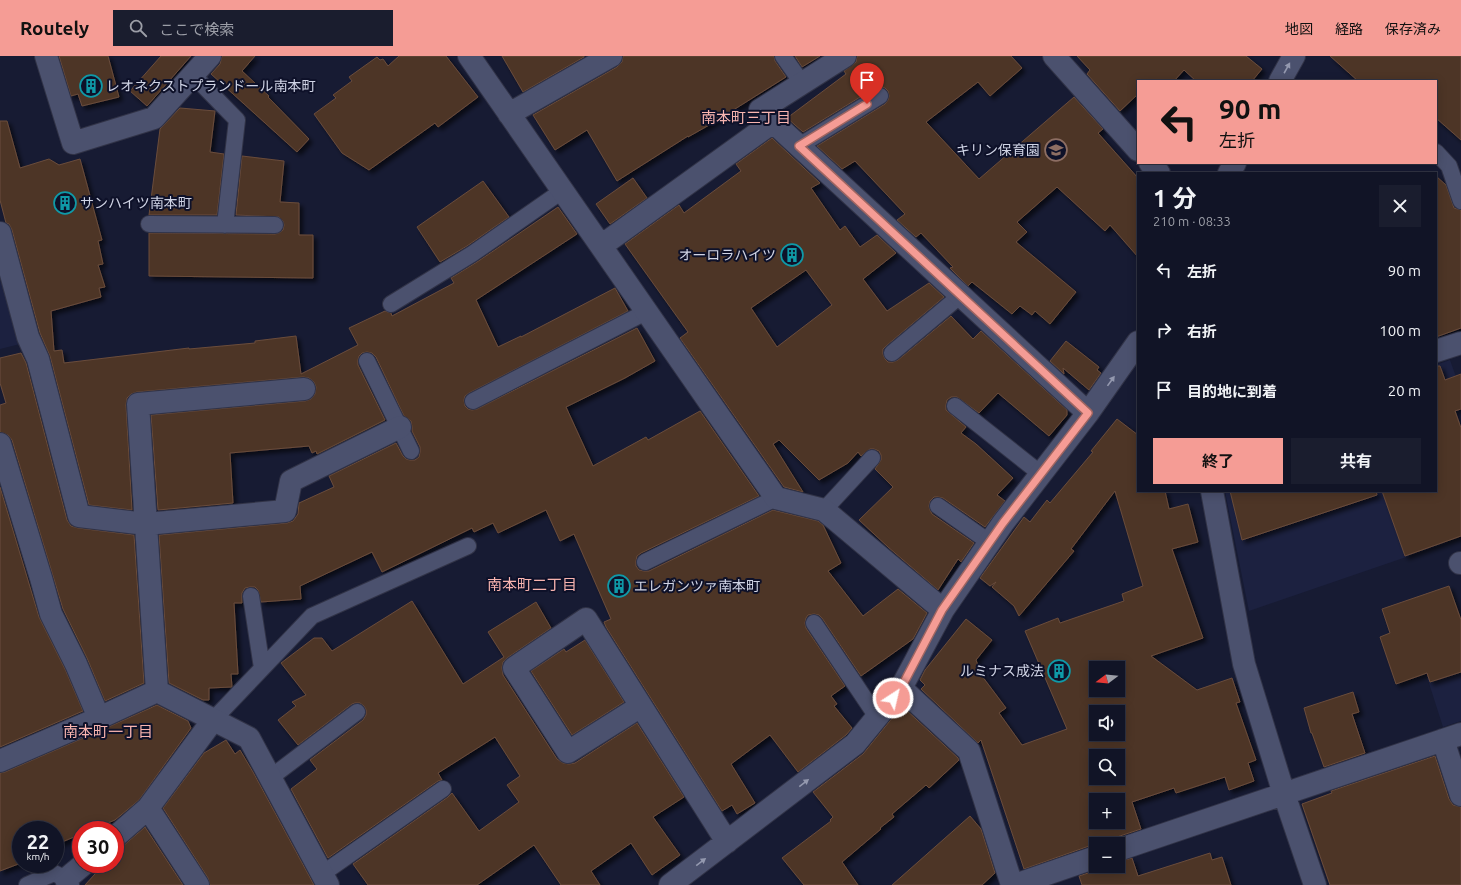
<!DOCTYPE html>
<html lang="ja">
<head>
<meta charset="utf-8">
<style>
	body { margin:0; font-family:Ubuntu,"Noto Sans JP",sans-serif; background:#1a1d2e; color:#f1f3f6; height:100vh; display:flex; flex-direction:column; font-size:15px; white-space:nowrap }
	* { box-sizing:border-box; margin:0 }
	p { font-size:13px; color:#9c9ea7 }
	.icon { flex:none; width:22px; height:22px; fill:none; stroke:currentColor; stroke-width:2; stroke-linecap:round; stroke-linejoin:round }
	.map { position:relative; flex:1; overflow:hidden }
	.panel { position:absolute; left:1137px; top:116px; width:300px; height:320px; display:flex; flex-direction:column; background:#111426; border-radius:0px; box-shadow:0 2px 10px #0003,0 0 0 1px #303343 }
	.panel>* { flex:none }
	.hud { position:absolute; left:1137px; top:24px; width:300px; height:84px; border-radius:0px; box-shadow:0 2px 10px #0003,0 0 0 1px #303343; background:#f59c95; color:#111; overflow:hidden }
	.needle { width:26px; rotate:254deg }
	.fabs { position:absolute; left:1089px; top:605px; display:grid; gap:8px }
	.fabs a { display:grid; place-items:center; width:36px; height:36px; border-radius:0px; background:#111426; box-shadow:0 2px 10px #0003,0 0 0 1px #303343; font-size:20px }
	.speed { position:absolute; left:12px; top:765px; display:flex; gap:8px; font-size:20px; font-weight:700; text-align:center }
	.speed>* { display:grid; place-content:center; width:52px; height:52px; border-radius:50%; background:#111426; box-shadow:0 2px 10px #0003,0 0 0 1px #303343; line-height:1 }
	.speed small { font-size:10px; font-weight:400 }
	.speed .limit { border:6px solid #d22; background:#fff; color:#111 }
	.pin { position:absolute; display:grid; place-items:center; width:34px; height:34px; color:#fff; margin:-41px -17px; border-radius:50% 50% 50% 0; rotate:-45deg; box-shadow:0 0 4px #0007 }
	.pin .icon { rotate:45deg }
	.me { position:absolute; width:44px; margin:-22px; rotate:35deg; stroke-linejoin:round; filter:drop-shadow(0 0 3px #0008) }
	.turn { display:flex; align-items:center; gap:14px; height:84px; padding:0 16px; font-size:18px }
	.turn .icon { width:52px; height:52px; stroke-width:2.5 }
	.turn b { display:block; font-size:28px; line-height:34px }
	.round { display:grid; place-items:center; flex:none; width:42px; height:42px; border-radius:0px; background:#1a1d2e }
	.head { display:flex; align-items:center; justify-content:space-between; height:68px; padding:0 16px }
	h1 { font-size:24px; font-weight:700; line-height:30px }
	.button { display:flex; gap:8px; margin-top:auto; padding:8px 16px }
	.button a { flex:1; height:46px; border-radius:0px; background:#f59c95; color:#111; font-size:16px; font-weight:700; line-height:46px; text-align:center }
	.button a+a { background:#1a1d2e; color:#f1f3f6 }
	ul { padding:0; list-style:none }
	li { display:flex; align-items:center; gap:12px; height:60px; padding:0 16px }
	li div { flex:1 }
	li b { display:block; font-size:15px }
	li em { font-style:normal }
	header { display:flex; align-items:center; gap:24px; box-sizing:border-box; height:56px; padding:0 20px; background:#f59c95; color:#111 }
	header strong { font-size:19px }
	nav { display:flex; gap:22px; margin-inline-start:auto; font-size:14px }
	.search { width:280px; height:36px; background:#1a1d2e; display:flex; align-items:center; gap:10px; box-sizing:border-box; padding:0 14px; border-radius:0px; color:#9c9ea7; font-size:15px }
	.map>svg:first-child { display:block }
</style>
</head>
<body>
<header>
<strong>Routely</strong>
<div class="search"><svg class="icon" aria-label="search" viewBox="0 0 24 24"><circle cx="10" cy="10" r="6"/><path d="M15 15l6 6"/></svg>ここで検索</div>
<nav><a>地図</a><a>経路</a><a>保存済み</a></nav>
</header>
<div class="map">
<svg width="1461" height="829" viewBox="0 0 1461 829">
	<defs>
		<filter id="shadow"><feDropShadow dx="3.5" dy="3.5" stdDeviation="2" flood-color="#0009"/></filter>
	</defs>
	<rect width="100%" height="100%" fill="#171b33"/>
	<path fill="#1c2140" d="M3 225 20 288 0 293V226Z
		M1450 304 1461 335V451L1437 459 1447 487 1249 555 1225 435H1436V309Z
		M1461 582V665L1443 671 1419 596Z"/>
	<path fill="#4d3527" stroke="#6a4c3b" fill-rule="evenodd" filter="url(#shadow)" d="M59 0H108L119 41 82 50 78 38 71 40Z
		M161 0H191L147 50 130 35Z
		M222 0H255L242 15 269 40 268 41 309 83 297 96 211 18 220 8Z
		M399 0H446L478 41 438 71 435 67 369 114 342 97 314 58 336 42 333 39 352 25 349 21 377 1 380 4 383 3 388 10Z
		M502 0H584V1L523 36Z
		M623 0H774L775 5 786 21 711 68 688 81V80L617 125 587 74 555 94 533 59 617 11 622 6Z
		M795 0H820L802 11Z
		M857 0H1011L1022 12 990 40 978 26 926 66 979 123 1074 41 1103 73 1098 77 1138 122V201L1110 169 1105 175 1057 131 1017 166 1027 176 1016 186 1076 236 1050 268 1035 255 1032 259 1020 250 1012 258 972 226 968 230 950 212 953 211 921 177 916 181 897 164 905 158 855 105 842 113 817 90 885 48 888 44 889 40 888 35 885 32 880 31 875 32 803 76 787 62 846 18 844 15 856 6Z
		M1077 0H1246L1262 13 1252 25H1196L1184 14 1174 25H1138V38L1120 55 1087 18 1090 14Z
		M1330 0H1461V84L1436 62V25H1358Z
		M180 52 215 55 210 96 224 98 217 159H149L160 73Z
		M0 65H7L20 112 49 103 59 109 80 103 102 184 98 185 103 208 98 209 105 231 99 232 101 241 51 255 54 295 62 294 64 307 189 292V293L255 287V285L296 280 301 318 358 289 349 272 385 255 391 257 392 260 454 227 451 222 477 206 558 151 577 178 476 244 498 291 521 280V281L615 232 628 255 469 337 465 340 464 344 465 350 468 353 472 354 477 353 637 272 655 305 625 322 566 351 593 410 646 381 648 384 700 355 759 440 641 497 637 500 636 505V510L639 514 644 515H649L773 454 818 465 823 469 841 507 828 515 863 560 898 533 927 557 913 583 861 620 822 562 819 559 814 558 808 559 806 562 805 567 806 572 845 630 831 640 837 648 834 650 852 672 846 679 798 716 770 679 731 708 755 747 737 758 732 749 722 755 606 571 604 566 611 563 574 478 560 485 546 454 498 477 493 467 474 476 472 472 382 516 372 496 300 530 301 543 261 546 258 534 255 531H250L245 532 242 537V547H234L238 618H231L232 631 209 632V644H203L169 627 159 479 287 467 293 465 298 458 299 447 334 431 329 420 396 387 403 400 406 403 410 404H415L419 401 420 396V391L412 375V371L411 365 404 360 376 301 372 297 367 296 362 297 359 300 358 304V309L385 364 317 398 316 395 312 397 309 390 230 397 233 447 158 454 151 359 305 345 311 343 315 338 316 331 314 326 309 322 303 321 137 336 131 338 127 342 126 349 132 454 89 449 50 300 40 277 12 174 9 168 6 167 0 144Z
		M772 82 820 127 811 132 840 174 845 170 860 191 877 179 896 197 863 223 887 255 929 227 944 241 886 290 883 293V298L885 303 888 306H893L898 304 951 260 973 283 981 275 1067 354V359L1049 380 998 337 979 357 957 341H951L947 344 946 349V354L966 371 961 377 976 388 1013 422 997 439 1005 445 985 471 943 442 938 441H934L930 445 929 450 930 454 932 458 974 487 961 506 958 503 938 534 888 491 859 464 893 431 875 413 881 404V399L879 395 874 393H870L861 400 858 396 848 407 819 424 779 384 773 388 803 436 784 431 680 282 688 276 625 188 679 149 684 157 707 140 741 115 736 108ZM806 214 832 249 777 291 751 252Z
		M242 100 284 105 280 146 299 147V179H313V222L149 220V177L275 178 279 177 283 174 284 169 283 165 279 161 236 159Z
		M1436 120 1446 129 1454 152 1461 154V272L1436 281Z
		M633 122 647 142 610 168 596 148Z
		M483 125 509 161 467 190 440 206 417 171Z
		M1066 285 1099 311 1097 314 1101 317 1089 334 1063 312 1064 318 1050 305Z
		M21 297 26 307 67 464 71 470 78 472 134 479 144 627 105 645 87 602 63 553 12 384 8 379 0 376V349L6 347 0 327V302Z
		M1436 310H1440L1445 324 1461 318V353L1455 355 1461 372V480L1405 500 1382 435H1436Z
		M1117 363 1138 379V435H1165L1169 453 1188 448 1198 486 1172 493 1203 582 1151 600 1197 634 1232 622 1240 646 1236 647 1256 704 1248 707 1254 725 1229 734 1225 721 1176 737 1174 732 1132 746 1141 773 1114 782 1107 788 1092 789 1024 813 981 684 978 687 921 633 925 629 920 624 925 614 966 563 992 584 976 604 982 620 1006 652 999 657 1022 689 1067 673 1025 575 1058 562 1060 567 1124 545 1122 538 1143 530 1115 435 1071 493 1074 495 1019 560 1014 550 992 531 996 526 990 530 980 522 1024 461 1030 466 1047 444 1050 447 1093 396 1091 395ZM1096 612H1118V634H1096ZM1096 656H1118V678H1096ZM1096 700H1118V722H1096ZM1096 744H1118V766H1096Z
		M0 431 39 561 65 613 83 655 0 691Z
		M1230 435H1376L1377 439 1242 484Z
		M1449 530 1461 564V616L1430 626 1427 617 1396 628 1380 581 1390 577 1382 553Z
		M412 545 463 628 504 601 488 576 536 546 551 572 507 602 503 606 502 612 503 619 557 703 563 707 569 708 575 707 637 667 684 741 653 761 680 799 652 819 631 787 591 815 600 829H561L534 789 477 829H368L353 808 448 741 452 737 479 775 519 746 507 729 520 720 495 681 438 717 442 724 438 725 328 802 291 733 317 713 310 704 363 664 366 659V654L364 650 360 647H355L352 648 298 689 278 664 296 650 292 646 306 639 281 607 314 582H322L332 595Z
		M585 584 624 646 572 679 531 615 564 593 566 596Z
		M1353 636 1359 656 1352 658 1365 697 1324 711 1312 677H1311L1304 652Z
		M157 649 188 665 191 672 139 744 115 764 91 774H81V778L55 789V774H21V807L0 815V717L5 716 104 673Z
		M902 650 958 702 959 704 929 732 926 729 892 758 894 761 880 772 881 773 842 806 858 829H804L782 802 831 765 830 764 833 761 813 736 863 698Z
		M226 684 235 698 240 694 253 716 314 829H210L208 822 163 752 204 697Z
		M1435 700 1449 743 1453 749 1461 751V829H1330L1302 748 1332 737 1331 735Z
		M970 760 981 773 995 817 982 829H892Z
		M145 771 183 829H85L104 808H115V797Z
		M1210 797 1212 804 1222 801 1231 829H1082L1079 820 1100 813 1104 810H1118V806L1132 802 1138 820Z"/>
	<g fill="none" stroke-linecap="round" stroke-linejoin="round">
		<g stroke="#313347" stroke-width="18">
			<path id="lane" d="M783 0 802 27
				M193 19 237 64 225 169
				M799 90 880 40
				M1436 96 1449 110 1461 145
				M149 168 275 169
				M391 248 472 198 562 135
				M892 297 961 239
				M367 305 411 395
				M473 345 646 256
				M955 350 1041 418
				M938 450 989 486
				M824 454 872 402
				M645 506 776 442
				M251 540 262 612
				M814 567 877 661
				M213 664 312 560 468 490
				M270 722 357 656
				M322 818 443 733
				M27 829 54 817 66 823"/>
		</g>
		<g stroke="#313347" stroke-width="24">
			<path id="street" d="M46 0 73 87 154 62 210 0
				M469 0 776 442 824 454 943 554
				M845 0 760 54 1088 357
				M1054 0 1138 94
				M1280 25 1294 0
				M509 58 611 0
				M1150 107 1159 117
				M1229 117 1235 107
				M0 177 28 281 38 303 79 460 146 468 285 455 291 425 400 371
				M601 190 773 66
				M1436 295 1461 287
				M0 388 41 522 51 558 76 608 99 662
				M1212 435 1244 608 1284 738 1315 829
				M1460 507H1461
				M901 632 969 695 1012 829
				M157 635 138 348 304 333
				M641 650 568 696 514 612 586 563 727 786
				M1443 684 1461 739
				M0 705 99 662 157 635 249 682 328 829
				M148 752 198 829
				M115 781 148 752 213 664
				M1118 794 1461 678
				M68 829 66 823 84 808
				M670 829 855 688 901 632 943 554 1003 467 1088 357 1138 286
				M1015 829 1096 801"/>
		</g>
		<use href="#lane" stroke="#4b516e" stroke-width="16"/>
		<use href="#street" stroke="#4b516e" stroke-width="22"/>
	</g>
	<defs><path id="oneway-solid" d="M-6-.8H1V-3.2L6.5 0L1 3.2V.8H-6Z"/></defs>
	<g fill="#9499af">
		<use href="#oneway-solid" transform="translate(1287 12) rotate(-61)"/>
		<use href="#oneway-solid" transform="translate(1111 325) rotate(-54)"/>
		<use href="#oneway-solid" transform="translate(804 727) rotate(-38)"/>
		<use href="#oneway-solid" transform="translate(701 806) rotate(-37)"/>
	</g>
	<g fill="none" stroke-linecap="round" stroke-linejoin="round">
		<g stroke="#9f6561" stroke-width="10">
			<path id="route" d="M867 48 799 90 1088 357 1003 467 942 554 901 632 893 642"/>
		</g>
		<use href="#route" stroke="#f59c95" stroke-width="7"/>
	</g>
	<defs>
		<g id="building-ring" transform="scale(1.15)"><circle r="9.5" fill="#0e1129" stroke="#0f9aa8" stroke-width="1.5"/><path d="M-4-6H4V6H1V3H-1V6H-4ZM-2.5-4.3h1.7v1.8h-1.7ZM.8-4.3h1.7v1.8H.8ZM-2.5-1h1.7V.8h-1.7ZM.8-1h1.7V.8H.8Z" fill="#0f9aa8"/></g>
		<g id="school-ring" transform="scale(1.15)"><circle r="9.5" fill="#0e1129" stroke="#8d6e63" stroke-width="1.5"/><path d="M0-5L7-2L0 1L-7-2ZM-4 1L0 2.5L4 1V4Q0 6-4 4Z" fill="#8d6e63"/></g>
	</defs>
	<g fill-rule="evenodd">
		<use href="#building-ring" x="91" y="30"/>
		<use href="#school-ring" x="1056" y="94"/>
		<use href="#building-ring" x="65" y="147"/>
		<use href="#building-ring" x="792" y="199"/>
		<use href="#building-ring" x="619" y="530"/>
		<use href="#building-ring" x="1059" y="615"/>
	</g>
	<g text-anchor="middle" dominant-baseline="central" stroke-width="4" stroke-linejoin="round" paint-order="stroke">
		<g font-size="14" fill="#d0d4e5" stroke="#0e1129" text-anchor="start">
			<text x="106" y="30">レオネクストプランドール南本町</text>
			<text x="1040" y="94" text-anchor="end">キリン保育園</text>
			<text x="80" y="147">サンハイツ南本町</text>
			<text x="776" y="199" text-anchor="end">オーロラハイツ</text>
			<text x="634" y="530">エレガンツァ南本町</text>
			<text x="1044" y="615" text-anchor="end">ルミナス成法</text>
		</g>
		<g font-size="15" fill="#f8b4af" stroke="#0e1129">
			<text x="746" y="61">南本町三丁目</text>
			<text x="532" y="528">南本町二丁目</text>
			<text x="108" y="675">南本町一丁目</text>
		</g>
	</g>
</svg>
<div class="fabs">
<a><svg class="needle" viewBox="-14 -14 28 28"><path d="M0-13l5 13h-10z" fill="#e53935"/><path d="M0 13l5-13h-10z" fill="#9c9ea7"/></svg></a>
<a><svg class="icon" aria-label="sound" viewBox="0 0 24 24"><path d="M4 9h4l5-4v14l-5-4H4zM17 9q2 3 0 6"/></svg></a>
<a><svg class="icon" aria-label="search" viewBox="0 0 24 24"><circle cx="10" cy="10" r="6"/><path d="M15 15l6 6"/></svg></a>
<a>+</a>
<a>−</a>
</div>
<div class="speed"><div>22<small>km/h</small></div><div class="limit">30</div></div>
<div class="pin" style="left:867px;top:48px;background:#d93025"><svg class="icon" aria-label="arrive" viewBox="0 0 24 24"><path d="M6 21V4h12l-3 4 3 4H6"/></svg></div>
<svg class="me" style="left:893px;top:642px" viewBox="-20 -20 40 40"><circle r="17" fill="#f59c95" stroke="#fff" stroke-width="3"/><path d="M0-11L8 9 0 5-8 9z" fill="#fff"/></svg>
<div class="hud">
<div class="turn"><svg class="icon" aria-label="left" viewBox="0 0 24 24"><path d="M17 20v-9H6M10 6l-5 5 5 5"/></svg><div><b>90 m</b>左折</div></div>
</div>
<section class="panel">
<div class="head"><div><h1>1 分</h1><p>210 m · 08:33</p></div><a class="round"><svg class="icon" aria-label="close" viewBox="0 0 24 24"><path d="M6 6l12 12M18 6L6 18"/></svg></a></div>
<ul>
<li><svg class="icon" aria-label="left" viewBox="0 0 24 24"><path d="M17 20v-9H6M10 6l-5 5 5 5"/></svg><div><b>左折</b></div><em>90 m</em></li>
<li><svg class="icon" aria-label="right" viewBox="0 0 24 24"><path d="M7 20v-9h11M14 6l5 5-5 5"/></svg><div><b>右折</b></div><em>100 m</em></li>
<li><svg class="icon" aria-label="arrive" viewBox="0 0 24 24"><path d="M6 21V4h12l-3 4 3 4H6"/></svg><div><b>目的地に到着</b></div><em>20 m</em></li>
</ul>
<div class="button"><a>終了</a><a>共有</a></div>
</section>
</div>
</body>
</html>
